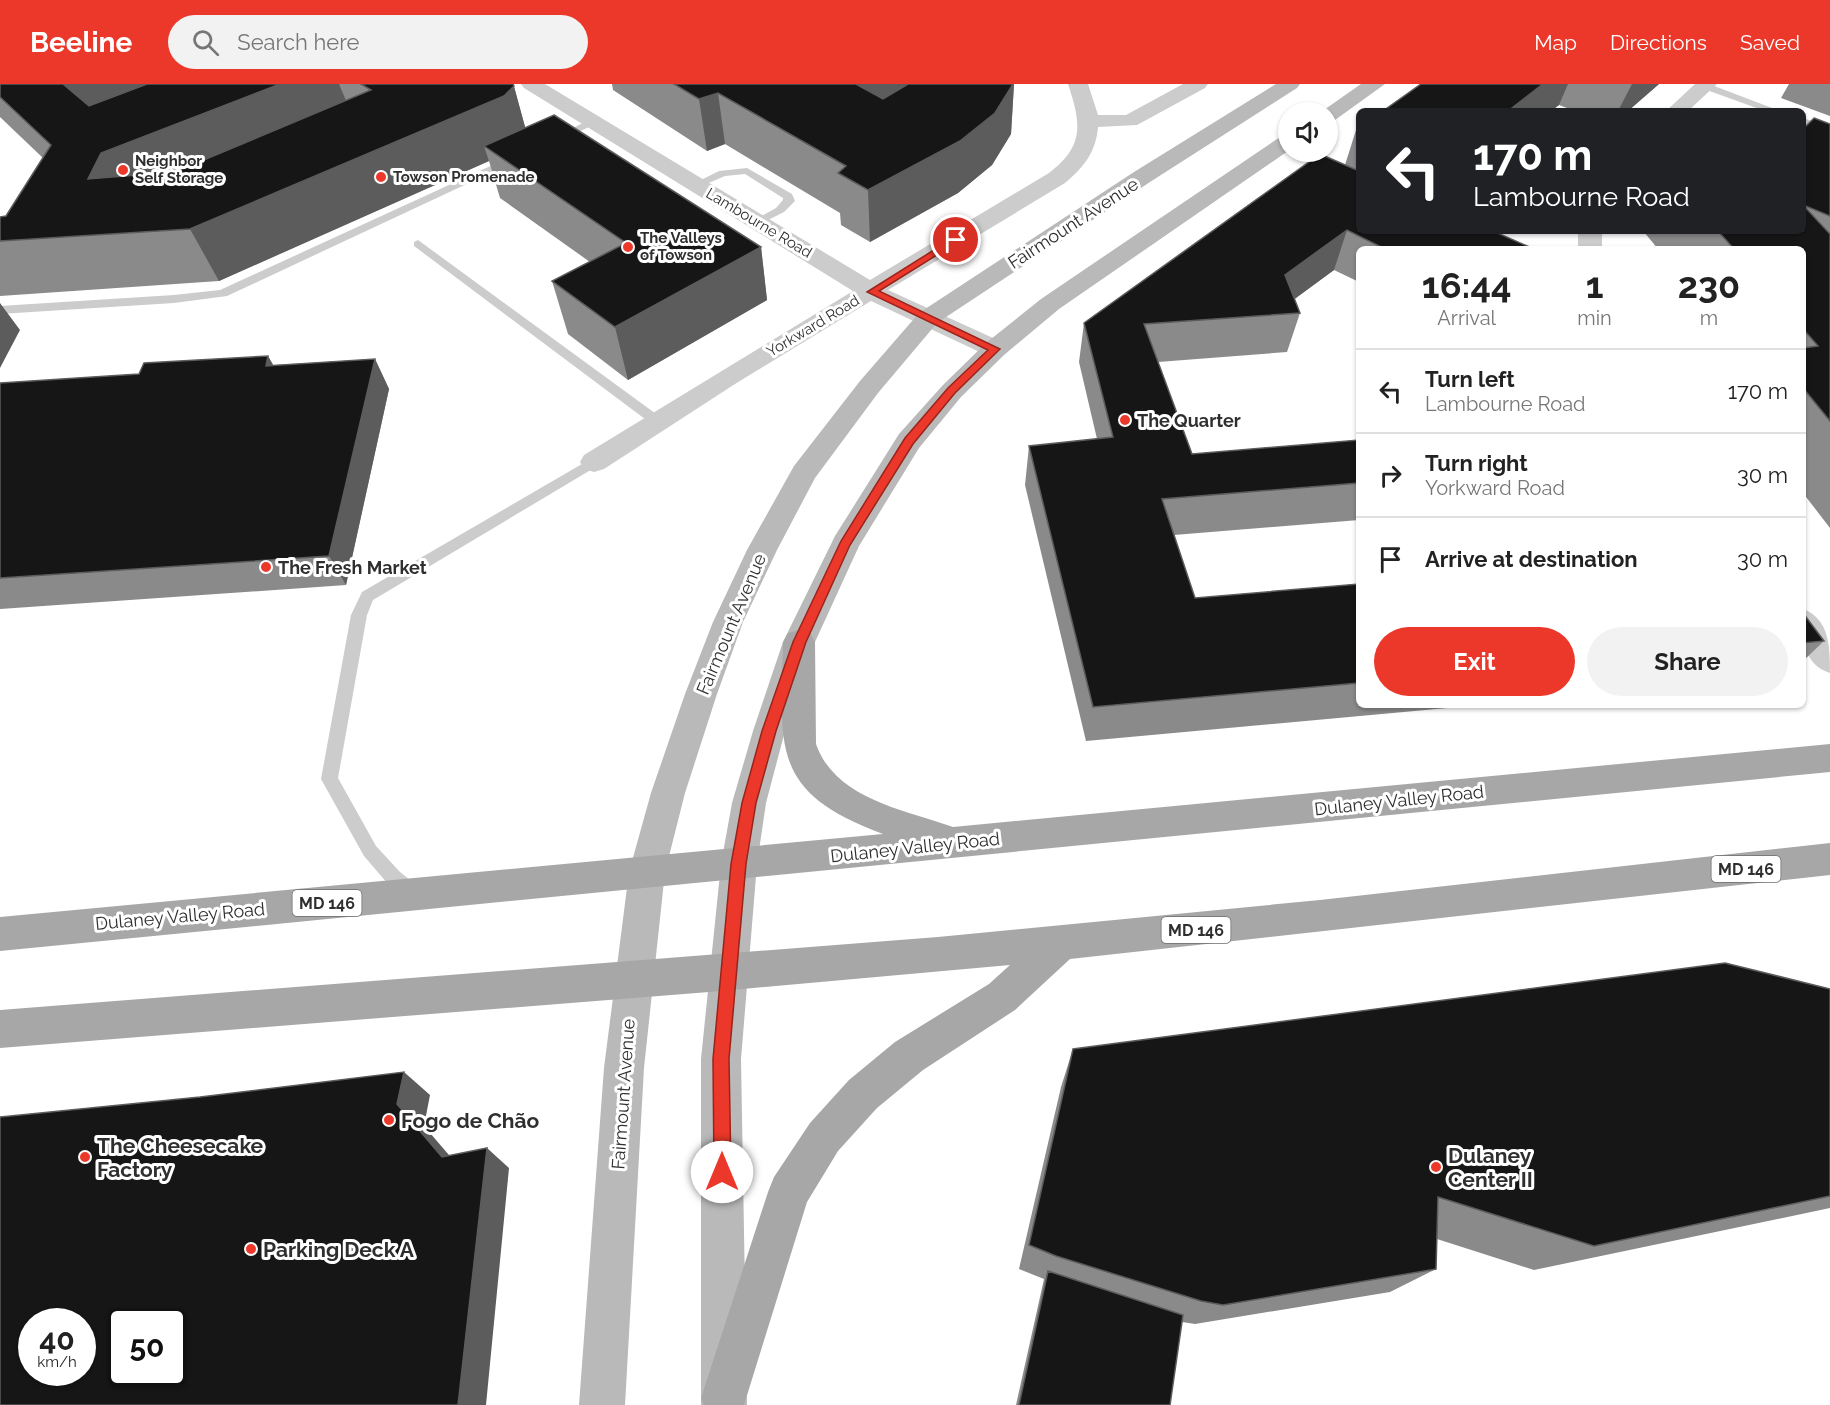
<!DOCTYPE html>
<html lang="en">
<head>
<meta charset="utf-8">
<style>
	body { margin:0; font-family:Raleway,sans-serif; background:#f2f2f2; color:#222; height:100vh; display:flex; flex-direction:column; font-size:22px; white-space:nowrap }
	* { box-sizing:border-box; margin:0 }
	p { font-size:20px; color:#767676 }
	.icon { flex:none; width:33px; height:33px; fill:none; stroke:currentColor; stroke-width:2; stroke-linecap:round; stroke-linejoin:round }
	.map { position:relative; flex:1; overflow:hidden }
	.sheet { position:absolute; left:1356px; top:162px; width:450px; height:462px; display:flex; flex-direction:column; background:#fff; border-radius:9px; box-shadow:0 2px 4px #0004 }
	.sheet>* { flex:none }
	.hud { position:absolute; left:1356px; top:24px; width:450px; height:126px; border-radius:9px; box-shadow:0 2px 4px #0004; background:#202124; color:#fff; overflow:hidden }
	.buttons { position:absolute; left:1278px; top:18px; display:grid; gap:12px }
	.buttons a { display:grid; place-items:center; width:60px; height:60px; border-radius:50%; background:#fff; box-shadow:0 2px 4px #0004; font-size:30px }
	.speed { position:absolute; left:18px; top:1224px; display:flex; gap:12px; font-size:30px; font-weight:700; text-align:center }
	.speed>* { display:grid; place-content:center; width:78px; height:78px; border-radius:50%; background:#fff; box-shadow:0 2px 4px #0004; line-height:1 }
	.speed small { font-size:15px; font-weight:400 }
	.speed .limit { border:3px solid #111; border-radius:9px; background:#fff; color:#111 }
	.pin { position:absolute; display:grid; place-items:center; width:51px; height:51px; color:#fff; margin:-26px; border:3px solid #fff; border-radius:50%; box-shadow:0 2px 6px #0007 }
	.me { position:absolute; width:66px; margin:-33px; rotate:0deg; stroke-linejoin:round; filter:drop-shadow(0 0 4px #0008) }
	.turn { display:flex; align-items:center; gap:21px; height:126px; padding:0 18px; font-size:27px }
	.turn .icon { width:78px; height:78px; stroke-width:2.5 }
	.turn b { display:block; font-size:42px; line-height:51px }
	.eta { display:flex; justify-content:space-evenly; align-items:center; height:102px; text-align:center }
	.eta b { font-size:36px; font-weight:700; line-height:42px }
	.cta { display:flex; gap:12px; margin-top:auto; padding:12px 18px }
	.cta a { flex:1; height:69px; border-radius:36px; background:#ec382a; color:#fff; font-size:24px; font-weight:700; line-height:69px; text-align:center }
	.cta a+a { background:#f2f2f2; color:#222 }
	ul { padding:0; list-style:none }
	li { display:flex; align-items:center; gap:18px; height:84px; padding:0 18px; border-top:2px solid #e0e0e0 }
	li div { flex:1 }
	li b { display:block; font-size:22px }
	li em { font-style:normal }
	header { display:flex; align-items:center; gap:36px; box-sizing:border-box; height:84px; padding:0 30px; background:#ec382a; color:#fff }
	header strong { font-size:28px }
	nav { display:flex; gap:33px; margin-inline-start:auto; font-size:21px }
	.search { width:420px; height:54px; background:#f2f2f2; display:flex; align-items:center; gap:15px; box-sizing:border-box; padding:0 21px; border-radius:33px; color:#767676; font-size:22px }
	.map>svg:first-child { display:block }
</style>
</head>
<body>
<header>
<strong>Beeline</strong>
<div class="search"><svg class="icon" aria-label="search" viewBox="0 0 24 24"><circle cx="10" cy="10" r="6"/><path d="M15 15l6 6"/></svg>Search here</div>
<nav><a>Map</a><a>Directions</a><a>Saved</a></nav>
</header>
<div class="map">
<svg width="1830" height="1321" viewBox="0 0 1830 1321">
	<rect width="100%" height="100%" fill="#fff"/>
	<g fill="none" stroke-linecap="round" stroke-linejoin="round">
		<path fill="#ccc" fill-rule="evenodd" d="M1701 0H1709L1780 27H1765L1701 4Z
			M593 34 598 37 597 39 560 57 556 58 551 55Z
			M1803 34 1830 43V50L1803 41Z
			M510 73 515 76 514 78 227 212 174 219 0 230V222L174 211 220 206Z
			M747 84 792 110 795 117 784 128 758 141 752 138 754 136 776 124 783 116V114L745 90 725 92 697 104 691 101 719 87Z
			M418 156 663 335 665 338 663 341H653L414 162V158Z
			M594 373 599 375 601 378 599 381 373 516 367 531 338 694 376 762 400 788 420 804 423 810 420 816 414 818 388 800 364 772 321 695 351 531 362 508Z"/>
		<path fill="#ccc" fill-rule="evenodd" d="M521 0H545L870 196 1049 89C1085 62 1081 39 1068 0H1088L1098 31H1126L1183 0H1208L1205 4 1137 41 1098 43C1096 68 1084 83 1065 99L888 206 1004 259 1008 265 1004 271 995 273 986 271 871 217 735 300 604 385 594 388 584 385 580 378 584 371 853 207 524 4Z
			M1695 0H1717L1688 27H1666Z
			M1578 147H1602V165H1578Z
			M1803 525C1830 535 1830 564 1830 589 1801 580 1803 551 1803 525Z"/>
		<path fill="#b9b9b9" fill-rule="evenodd" d="M1276 0H1300L1297 4 1150 98 937 239 878 309 815 394 777 466 743 538 717 610 685 709 665 788 644 984 625 1321H579L604 984 629 788 651 709 685 610 713 538 747 466 794 382 860 297 919 229 1134 88Z
			M1361 0H1385L1335 36 1328 38V28H1321Z
			M1288 52V67L1059 225 1004 271 961 313 919 364 859 462 815 558 785 647 766 719 757 780 741 975 747 1321H701V975L721 780 732 719 753 647 783 558 835 452 899 350 943 301 986 259 1041 215 1280 53Z"/>
		<path fill="#a7a7a7" fill-rule="evenodd" d="M799 546 810 549 815 558 816 660C835 715 905 726 953 743L1830 660V688L0 867V833L883 750C769 708 781 663 783 558L788 549Z
			M1830 759V791L1070 875 1015 926 923 986 877 1024 838 1067 807 1118 744 1321H704L701 1314 768 1108 774 1093 810 1039 849 996 895 958 989 900 1010 881 709 908 0 964V926L938 853 1320 816Z"/>
	</g>
	<path fill="#8a8a8a" d="M0 0H513L525 43 761 163 767 216 628 296 568 250 552 197 590 178 500 114 489 77 219 197 0 212V133L6 132 43 74 0 33Z
		M612 0H1014L1011 50 992 81 958 109 870 158 841 141 840 129 725 60 707 67 613 6Z
		M1421 0H1659L1628 27H1575L1559 21 1551 27H1383Z
		M1789 0H1830V32L1781 14Z
		M1830 40V444L1803 409V165H1658L1644 148 1645 147H1803V45Z
		M1359 44V147L1534 165H1359V198L1334 186 1294 215 1300 229 1287 268 1158 278 1192 370 1359 356V436L1174 451 1195 514 1359 500V621H1480L1086 657 1025 401 1029 362 1097 355 1079 278 1084 239 1345 81 1356 46Z
		M268 272 273 281 375 275 389 305 346 501 0 525V299L139 290Z
		M1803 529 1824 557 1803 577Z
		M1830 905V1124L1534 1186 1437 1155 1436 1185 1390 1208 1195 1240 1182 1238 1170 1321H1016L1044 1195 1019 1185 1061 1003 1073 965Z"/>
	<path fill="#5c5c5c" d="M58 0H196L84 43Z
		M280 0H339L352 31 132 122 88 95 101 69Z
		M836 0H917L838 39Z
		M1013 0H1014L1011 50 992 81 958 109 870 158 868 106Z
		M1543 0H1568L1559 21 1551 27H1508Z
		M1632 0H1659L1628 27H1618Z
		M514 2 528 54 484 62 489 77 219 197 190 145Z
		M718 9 725 60 707 67 699 15Z
		M1347 146 1334 186 1273 231 1285 191Z
		M761 163 767 216 628 296 615 243Z
		M0 219 20 246 0 284Z
		M268 272 285 302 266 282Z
		M375 275 389 305 346 501 329 472Z
		M404 988 430 1011 424 1042 467 1092 442 1073 397 1020Z
		M487 1064 509 1084 486 1321H458Z"/>
	<path fill="#161616" stroke="#5c5c5c" stroke-width="1.5" fill-rule="evenodd" d="M0 0H63L89 22 147 0H280L101 69 88 95 175 88 371 6 361 0H513L514 2 504 12 190 145 0 157V133L6 132 51 61 0 13Z
		M674 0H856L883 15 908 0H1013L995 29 960 57 868 106 838 89 846 82 718 9 699 15Z
		M1421 0H1543L1508 27H1383Z
		M554 31 761 163 615 243 552 197 626 159 484 62Z
		M1814 34 1830 40V132L1803 121V45Z
		M1320 70 1359 87V147H1493L1534 165H1385L1347 146 1285 191 1300 229 1144 240 1192 370 1359 356V399L1162 415 1195 514 1359 500V599L1093 623 1029 362 1113 353 1084 239Z
		M1803 121 1830 150V337L1803 304V264L1818 262 1803 245V165H1734L1718 147H1803Z
		M268 272 266 282 375 275 329 472 0 494V299L139 290 144 279Z
		M1803 529 1824 557 1803 559Z
		M1725 879 1830 905V1112L1594 1162 1438 1113 1436 1185 1223 1221 1201 1217 1056 1172 1029 1161 1073 965Z
		M404 988 397 1020 442 1073 487 1064 458 1321H0V1033L200 1013ZM32 1238H82V1288H32ZM122 1238H172V1288H122Z
		M1048 1187 1183 1231 1170 1321H1019Z"/>
	<path fill="#ec382a" stroke="#99241b" stroke-width="1.5" d="M953 154 961 156 879 207 1000 265 955 309 913 360 850 461 806 558 776 647 756 719 746 780 729 975 731 1088 728 1094 722 1096 716 1094 714 1088 713 975 731 780 742 719 762 647 793 558 841 457 905 354 948 304 988 266 867 208Z"/>
	<g fill="#ec382a" stroke="#fff" stroke-width="2">
		<circle cx="123" cy="86" r="6"/>
		<circle cx="381" cy="93" r="6"/>
		<circle cx="628" cy="163" r="6"/>
		<circle cx="1125" cy="336" r="6"/>
		<circle cx="266" cy="483" r="6"/>
		<circle cx="389" cy="1036" r="6"/>
		<circle cx="85" cy="1073" r="6"/>
		<circle cx="1436" cy="1083" r="6"/>
		<circle cx="251" cy="1165" r="6"/>
	</g>
	<g text-anchor="middle" dominant-baseline="central" stroke-width="6" stroke-linejoin="round" paint-order="stroke">
		<g font-size="15" font-weight="bold" fill="#2f2f2f" stroke="#fff" text-anchor="start">
			<text x="135" y="77">Neighbor<tspan x="135" dy="17">Self Storage</tspan></text>
			<text x="393" y="93">Towson Promenade</text>
			<text x="640" y="154">The Valleys<tspan x="640" dy="17">of Towson</tspan></text>
		</g>
		<g font-size="15" fill="#2f2f2f" stroke="#fff">
			<text transform="translate(759 139) rotate(31)">Lambourne Road</text>
			<text transform="translate(813 242) rotate(-31)">Yorkward Road</text>
		</g>
		<g fill="#fff" stroke="#6d6d6d" stroke-width="1.5">
			<rect x="1711.5" y="772" width="69" height="26" rx="4.5"/>
			<rect x="292.5" y="806" width="69" height="26" rx="4.5"/>
			<rect x="1161.5" y="833" width="69" height="26" rx="4.5"/>
		</g>
		<g font-size="16" font-weight="bold" fill="#2f2f2f">
			<text x="1746" y="785">MD 146</text>
			<text x="327" y="819">MD 146</text>
			<text x="1196" y="846">MD 146</text>
		</g>
		<g font-size="18" fill="#2f2f2f" stroke="#fff">
			<text transform="translate(1073 139) rotate(-33)">Fairmount Avenue</text>
			<text transform="translate(731 540) rotate(-67)">Fairmount Avenue</text>
			<text transform="translate(1399 716) rotate(-6)">Dulaney Valley Road</text>
			<text transform="translate(915 763) rotate(-6)">Dulaney Valley Road</text>
			<text transform="translate(180 832) rotate(-5)">Dulaney Valley Road</text>
			<text transform="translate(623 1010) rotate(-86)">Fairmount Avenue</text>
		</g>
		<g font-size="18" font-weight="bold" fill="#2f2f2f" stroke="#fff" text-anchor="start">
			<text x="1137" y="336">The Quarter</text>
			<text x="278" y="483">The Fresh Market</text>
		</g>
		<g font-size="21" font-weight="bold" fill="#2f2f2f" stroke="#fff" text-anchor="start">
			<text x="401" y="1036">Fogo de Chão</text>
			<text x="97" y="1061">The Cheesecake<tspan x="97" dy="24">Factory</tspan></text>
			<text x="1448" y="1071">Dulaney<tspan x="1448" dy="24">Center II</tspan></text>
			<text x="263" y="1165">Parking Deck A</text>
		</g>
	</g>
</svg>
<div class="buttons">
<a><svg class="icon" aria-label="sound" viewBox="0 0 24 24"><path d="M4 9h4l5-4v14l-5-4H4zM17 9q2 3 0 6"/></svg></a>
</div>
<div class="speed"><div>40<small>km/h</small></div><div class="limit">50</div></div>
<div class="pin" style="left:956px;top:156px;background:#d93025"><svg class="icon" aria-label="arrive" viewBox="0 0 24 24"><path d="M6 21V4h12l-3 4 3 4H6"/></svg></div>
<svg class="me" style="left:722px;top:1088px" viewBox="-20 -20 40 40"><circle r="19" fill="#fff"/><path d="M0-13L10 11 0 6-10 11z" fill="#ec382a"/></svg>
<div class="hud">
<div class="turn"><svg class="icon" aria-label="left" viewBox="0 0 24 24"><path d="M17 20v-9H6M10 6l-5 5 5 5"/></svg><div><b>170 m</b>Lambourne Road</div></div>
</div>
<section class="sheet">
<div class="eta">
<div><b>16:44</b><p>Arrival</p></div>
<div><b>1</b><p>min</p></div>
<div><b>230</b><p>m</p></div>
</div>
<ul>
<li><svg class="icon" aria-label="left" viewBox="0 0 24 24"><path d="M17 20v-9H6M10 6l-5 5 5 5"/></svg><div><b>Turn left</b><p>Lambourne Road</p></div><em>170 m</em></li>
<li><svg class="icon" aria-label="right" viewBox="0 0 24 24"><path d="M7 20v-9h11M14 6l5 5-5 5"/></svg><div><b>Turn right</b><p>Yorkward Road</p></div><em>30 m</em></li>
<li><svg class="icon" aria-label="arrive" viewBox="0 0 24 24"><path d="M6 21V4h12l-3 4 3 4H6"/></svg><div><b>Arrive at destination</b></div><em>30 m</em></li>
</ul>
<div class="cta"><a>Exit</a><a>Share</a></div>
</section>
</div>
</body>
</html>
